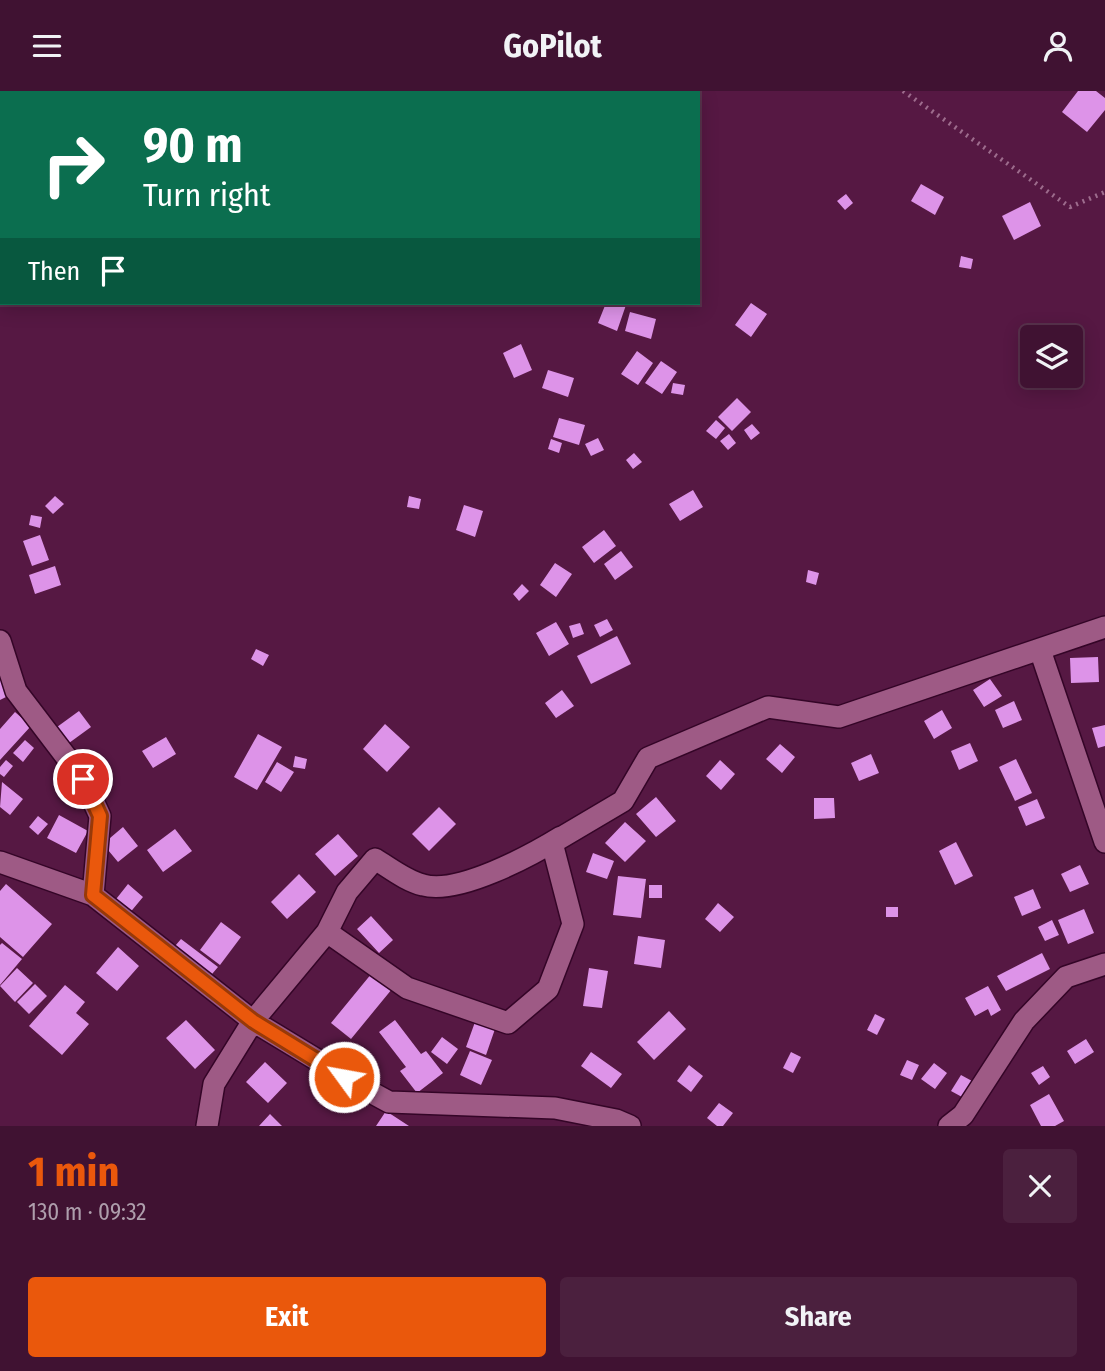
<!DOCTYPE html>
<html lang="en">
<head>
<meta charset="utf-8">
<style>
	body { margin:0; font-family:"Fira Sans Condensed",sans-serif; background:#4b203e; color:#f1f3f6; height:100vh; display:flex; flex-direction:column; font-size:26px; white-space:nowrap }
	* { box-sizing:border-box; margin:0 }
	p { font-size:23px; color:#ae9eac }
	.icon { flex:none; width:38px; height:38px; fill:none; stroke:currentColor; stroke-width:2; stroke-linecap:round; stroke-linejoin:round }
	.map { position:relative; height:1035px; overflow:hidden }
	.drawer { display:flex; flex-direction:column; background:#401232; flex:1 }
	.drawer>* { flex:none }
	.hud { position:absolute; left:0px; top:0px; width:700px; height:214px; box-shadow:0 4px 18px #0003,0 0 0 2px #59324d; background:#0b6e4f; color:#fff; overflow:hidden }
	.fabs { position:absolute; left:1020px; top:234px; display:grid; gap:14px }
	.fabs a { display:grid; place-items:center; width:63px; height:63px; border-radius:7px; background:#401232; box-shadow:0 4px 18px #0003,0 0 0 2px #59324d; font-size:35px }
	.pin { position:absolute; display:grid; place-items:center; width:60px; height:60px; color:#fff; margin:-30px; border:4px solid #fff; border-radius:50%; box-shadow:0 2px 7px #0007 }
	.me { position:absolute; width:77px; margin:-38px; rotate:302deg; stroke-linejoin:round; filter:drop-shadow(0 0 5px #0008) }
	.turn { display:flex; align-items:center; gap:24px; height:147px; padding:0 28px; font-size:32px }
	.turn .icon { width:91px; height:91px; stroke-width:2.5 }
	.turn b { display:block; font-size:49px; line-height:60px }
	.then { display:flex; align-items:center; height:66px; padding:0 28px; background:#0003; gap:14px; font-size:26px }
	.round { display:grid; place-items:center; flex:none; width:74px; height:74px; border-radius:7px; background:#4b203e }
	.overview { display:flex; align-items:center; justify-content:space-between; height:119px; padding:0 28px }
	h1 { font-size:42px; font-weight:700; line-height:52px; color:#ea580c }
	.action { display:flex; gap:14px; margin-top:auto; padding:14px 28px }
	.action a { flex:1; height:80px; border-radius:7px; background:#ea580c; color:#fff; font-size:28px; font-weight:700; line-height:80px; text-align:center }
	.action a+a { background:#4b203e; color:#f1f3f6 }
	header { display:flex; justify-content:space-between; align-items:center; height:91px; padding:0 28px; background:#401232; font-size:32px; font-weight:700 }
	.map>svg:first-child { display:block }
</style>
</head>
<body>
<header><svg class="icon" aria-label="menu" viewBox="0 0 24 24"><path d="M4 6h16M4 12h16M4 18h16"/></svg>GoPilot<svg class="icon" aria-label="person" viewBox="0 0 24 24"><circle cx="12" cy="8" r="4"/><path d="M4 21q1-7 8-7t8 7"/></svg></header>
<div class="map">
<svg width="1105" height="1035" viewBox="0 0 1105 1035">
	<rect width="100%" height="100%" fill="#561843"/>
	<path fill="#dd93e8" d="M1078 0H1096L1105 7V19L1087 41 1062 21Z
		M921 93 944 106 935 124 911 110Z
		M846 103 853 112 845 119 837 110Z
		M1030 111 1041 135 1014 149 1002 125Z
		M961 165 973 168 971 178 959 176Z
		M606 212H620L626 214 617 240 598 232Z
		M751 212 767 223 751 246 735 234Z
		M630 221 656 228 651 248 625 240Z
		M521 253 532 279 514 287 503 262Z
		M637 260 653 272 638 294 621 283Z
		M661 270 677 281 662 303 645 292Z
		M548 279 574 287 568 306 542 297Z
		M673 292 685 294 683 304 671 302Z
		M737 307 751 321 732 340 718 326Z
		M559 327 585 334 579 354 553 346Z
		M716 329 725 337 716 348 706 340Z
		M752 333 760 342 751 349 744 339Z
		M729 343 736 352 728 359 720 350Z
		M598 347 604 359 591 365 585 353Z
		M551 348 562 352 559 362 548 358Z
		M634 362 642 371 633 378 626 369Z
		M693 399 703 416 680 430 669 413Z
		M55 405 64 413 53 423 45 415Z
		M409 405 421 408 419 418 407 416Z
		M464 414 483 420 475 446 456 439Z
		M31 424 42 426 40 437 29 434Z
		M604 439 616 455 594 472 582 456Z
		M40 444 49 469 32 475 23 450Z
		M621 460 633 476 615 489 604 473Z
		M555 472 572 483 556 506 540 494Z
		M55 475 61 494 35 503 29 484Z
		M808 479 819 482 816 494 806 491Z
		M522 493 529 500 519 510 513 503Z
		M607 528 613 539 600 546 594 534Z
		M556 531 569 553 549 565 536 542Z
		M580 532 584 543 573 547 569 535Z
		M617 545 631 573 591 593 577 565Z
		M256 558 269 564 263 575 251 568Z
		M1098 566 1099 591 1071 592 1070 567Z
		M0 585 10 604 0 609Z
		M990 588 1002 605 984 616 973 599Z
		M562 599 574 615 556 627 545 612Z
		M1014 610 1022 629 1003 637 995 619Z
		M942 619 952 637 934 648 924 630Z
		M79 620 91 636 69 652 57 636Z
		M15 621 31 635 0 669V638Z
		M385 633 410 656 387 681 363 658Z
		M1105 634V655L1098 657 1092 637Z
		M258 643 282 656 257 699 234 686Z
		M166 646 176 663 153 677 142 660Z
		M25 649 34 657 23 671 13 662Z
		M970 652 978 670 959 679 951 660Z
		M780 653 795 666 782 682 766 668Z
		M871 663 879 682 859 690 851 672Z
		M295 665 307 668 305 678 293 676Z
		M1016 668 1032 702 1015 710 999 676Z
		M6 669 13 675 4 686 0 683V676Z
		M720 669 735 683 721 699 706 685Z
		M277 671 294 681 281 701 265 691Z
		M2 691 23 708 10 724 0 716Z
		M656 706 676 730 656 746 636 723Z
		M814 707H834L835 727 814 728Z
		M1037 708 1045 727 1026 735 1018 716Z
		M439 716 456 733 429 760 412 743Z
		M59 724 88 740 76 762 47 747Z
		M38 725 48 733 38 744 29 736Z
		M625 731 646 750 625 771 605 752Z
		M123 736 138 755 118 771 103 753Z
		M175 738 192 760 163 781 147 759Z
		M338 743 358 765 335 785 315 763Z
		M956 751 973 785 955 794 939 760Z
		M593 762 614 770 607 788 586 781Z
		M1080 774 1089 793 1070 801 1061 783Z
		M299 783 316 801 287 828 271 811Z
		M618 785 646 788 641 827 613 824Z
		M6 793 52 833 23 866 0 846V800Z
		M128 793 143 806 128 824 113 812Z
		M649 794H662V807H649Z
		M1033 798 1041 817 1022 825 1014 806Z
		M718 812 734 826 720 841 705 828Z
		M886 816H898V826H886Z
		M1084 818 1094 842 1068 853 1058 829Z
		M371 825 393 849 379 862 357 838Z
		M1052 829 1059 844 1045 850 1038 836Z
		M221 831 241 846 220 874 200 859Z
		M638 845 665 849 661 877 634 873Z
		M181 848 218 876 207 889 170 861Z
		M2 852 22 868 0 894V854Z
		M118 856 139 875 117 900 96 882Z
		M1042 862 1050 878 1006 900 997 885Z
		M17 877 33 892 15 911 0 895Z
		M589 877 608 880 602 917 583 915Z
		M372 882 392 898 351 948 331 932Z
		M35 893 47 905 29 923 17 911Z
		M65 894 85 911 76 922 89 933 62 964 29 935Z
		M988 895 1001 919 991 925 988 918 975 925 965 907Z
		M669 920 686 938 654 969 637 951Z
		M875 923 885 928 877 944 867 939Z
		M186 929 215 959 195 978 166 947Z
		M395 929 421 963 426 960 443 982 417 1002 400 980 406 976 379 941Z
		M475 931 495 938 486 964 466 956Z
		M442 946 458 958 447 973 431 961Z
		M1086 948 1094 961 1075 973 1067 960Z
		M470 960 492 969 481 994 460 984Z
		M591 961 622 983 611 997 581 975Z
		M791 961 801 966 793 982 783 977Z
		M907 969 919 974 912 989 900 984Z
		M265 971 287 992 268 1012 246 991Z
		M934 972 947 982 935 998 921 988Z
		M689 974 703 985 691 1001 677 990Z
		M1043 975 1050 986 1039 994 1031 982Z
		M327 982 349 996 335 1018 313 1004Z
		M961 984 972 990 962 1006 951 1000Z
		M1049 1003 1064 1030 1055 1035H1041L1030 1014Z
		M719 1012 733 1022 723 1035H717L707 1027Z
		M386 1020 409 1035H376Z
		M270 1023 282 1035H259Z"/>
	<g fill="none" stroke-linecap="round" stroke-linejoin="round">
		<g stroke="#340527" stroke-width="24">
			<path id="minor" d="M0 550 16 600 83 688 100 725 93 804
				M1040 559 1105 751
				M0 771 93 804 253 930 214 993 207 1035
				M327 841 347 801 375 768C390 777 406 790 423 794 458 804 530 765 561 746
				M630 1035 616 1029 555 1017 389 1011 365 998 253 930 327 841 407 897 508 932 548 898 573 833 552 752 623 710 648 667 768 616 839 626 1105 536
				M949 1035 963 1024 1024 930 1066 886 1105 873"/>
		</g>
		<path stroke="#9d6c8d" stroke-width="4.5" stroke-dasharray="2 5" stroke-linecap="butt" d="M903 0 1070 116 1105 101"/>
		<use href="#minor" stroke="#9e5a85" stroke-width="21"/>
	</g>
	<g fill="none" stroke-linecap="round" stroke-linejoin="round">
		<g stroke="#983908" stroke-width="18">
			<path id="route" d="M83 688 100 725 93 804 253 930 344 986"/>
		</g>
		<use href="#route" stroke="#ea580c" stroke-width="12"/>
	</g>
</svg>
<div class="fabs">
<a><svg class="icon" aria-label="layers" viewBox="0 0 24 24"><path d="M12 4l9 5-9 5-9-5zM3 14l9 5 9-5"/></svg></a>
</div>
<div class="pin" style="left:83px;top:688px;background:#d93025"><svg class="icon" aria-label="arrive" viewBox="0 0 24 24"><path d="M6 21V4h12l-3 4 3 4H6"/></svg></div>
<svg class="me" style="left:344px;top:986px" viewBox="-20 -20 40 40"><circle r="17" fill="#ea580c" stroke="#fff" stroke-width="3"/><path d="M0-11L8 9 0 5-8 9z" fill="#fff"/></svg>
<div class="hud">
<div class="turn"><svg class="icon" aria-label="right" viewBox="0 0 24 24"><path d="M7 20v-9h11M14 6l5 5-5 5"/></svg><div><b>90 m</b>Turn right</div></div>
<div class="then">Then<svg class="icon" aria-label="arrive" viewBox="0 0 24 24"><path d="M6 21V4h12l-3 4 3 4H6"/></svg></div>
</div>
</div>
<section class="drawer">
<div class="overview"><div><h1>1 min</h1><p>130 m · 09:32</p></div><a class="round"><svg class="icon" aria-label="close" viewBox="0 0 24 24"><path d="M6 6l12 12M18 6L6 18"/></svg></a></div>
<div class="action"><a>Exit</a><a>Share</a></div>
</section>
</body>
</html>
